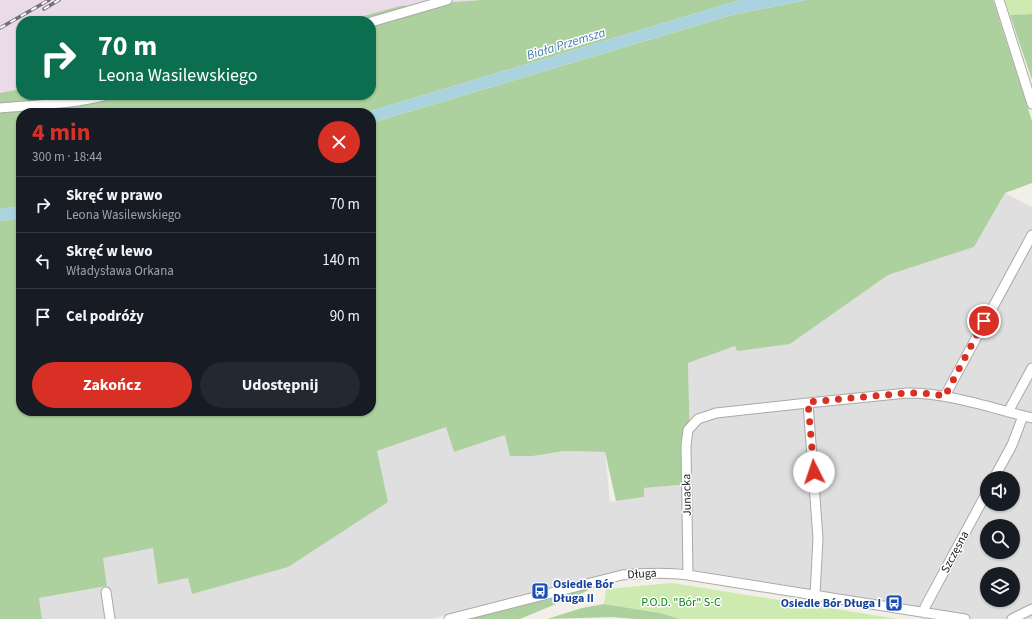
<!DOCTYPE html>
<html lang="pl">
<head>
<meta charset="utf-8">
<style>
	body { margin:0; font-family:"Source Sans 3",sans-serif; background:#242831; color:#f1f3f6; height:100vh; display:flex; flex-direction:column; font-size:15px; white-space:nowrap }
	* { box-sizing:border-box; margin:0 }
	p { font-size:13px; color:#9ea1a6 }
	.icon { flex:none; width:22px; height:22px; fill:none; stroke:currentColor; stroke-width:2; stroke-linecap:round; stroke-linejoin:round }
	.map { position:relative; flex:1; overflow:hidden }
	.sheet { position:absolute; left:16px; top:108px; width:360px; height:308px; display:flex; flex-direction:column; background:#171b24; border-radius:16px; box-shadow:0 1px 3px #0004 }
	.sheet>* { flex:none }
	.top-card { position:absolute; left:16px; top:16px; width:360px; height:84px; border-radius:16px; box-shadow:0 1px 3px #0004; background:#0b6e4f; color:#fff; overflow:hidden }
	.controls { position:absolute; left:980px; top:471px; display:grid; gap:8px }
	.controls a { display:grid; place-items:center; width:40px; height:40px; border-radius:50%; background:#171b24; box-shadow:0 1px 3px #0004; font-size:20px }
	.pin { position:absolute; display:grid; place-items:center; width:34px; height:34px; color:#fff; margin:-17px; border:2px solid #fff; border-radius:50%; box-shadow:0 1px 4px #0007 }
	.me { position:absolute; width:44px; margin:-22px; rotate:356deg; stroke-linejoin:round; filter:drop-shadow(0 0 3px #0008) }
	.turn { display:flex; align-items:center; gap:14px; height:84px; padding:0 16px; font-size:18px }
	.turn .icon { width:52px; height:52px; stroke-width:2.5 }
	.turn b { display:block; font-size:28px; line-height:34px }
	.round { display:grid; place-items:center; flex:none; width:42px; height:42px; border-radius:21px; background:#242831 }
	.overview { display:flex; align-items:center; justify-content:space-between; height:68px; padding:0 16px }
	h1 { font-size:24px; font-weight:700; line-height:30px; color:#d93025 }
	.primary-button { display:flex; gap:8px; margin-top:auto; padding:8px 16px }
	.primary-button a { flex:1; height:46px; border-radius:24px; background:#d93025; color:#fff; font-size:16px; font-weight:700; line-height:46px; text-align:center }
	.primary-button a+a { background:#242831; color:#f1f3f6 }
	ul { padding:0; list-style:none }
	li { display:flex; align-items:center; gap:12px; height:56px; padding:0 16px; border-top:1px solid #363941 }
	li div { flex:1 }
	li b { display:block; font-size:15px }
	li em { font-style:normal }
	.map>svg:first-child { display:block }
</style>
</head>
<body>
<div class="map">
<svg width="1032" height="619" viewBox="0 0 1032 619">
	<rect width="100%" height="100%" fill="#f2efe9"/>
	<path fill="#e0dfdf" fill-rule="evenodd" d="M1005 193 1032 207V619H963V614L681 568H649L615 572 431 619H42L39 598 107 586 103 558 153 548 188 578 192 594 377 451 447 426 454 452 505 435 533 456 564 451 605 452 610 502 644 497 643 488 691 484 688 363 735 346 790 344 888 275 974 247ZM987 478H1013V504H987ZM987 526H1013V552H987ZM987 574H1013V600H987Z"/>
	<path fill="#ebdbe8" d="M0 0H481L400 6 345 21H21V89L0 93Z"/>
	<path fill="#cdebb0" d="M1005 0H1032V14L1010 15Z
		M672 583 898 619H680L660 613 604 604 606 589Z"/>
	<path fill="#add19e" d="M481 0H740L364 113H21V206L0 209V93L21 89V95H371V21H345L400 6Z
		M806 0H993L1032 121V183L1005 193 974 247 888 275 790 344 737 351 735 346 688 363 691 484 644 488V497L616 501 605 452 564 451 533 456H510L505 435 454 452 446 427 377 451 388 502 288 567 192 594 188 578 158 584 153 548 103 558 107 586 39 598 42 619H0V221L21 218V411H371V123L732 15Z
		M1032 14V80L1010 15Z
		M588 589 587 591 520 619H465Z
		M604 604 660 613 680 619H636L612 617 547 619 582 608Z"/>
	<path fill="#aad3df" d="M740 0H806L732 15 371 123V113H364Z
		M21 206V218L0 221V209Z"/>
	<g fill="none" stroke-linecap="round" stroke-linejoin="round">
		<g stroke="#a9a9a9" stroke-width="11">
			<path id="minor" d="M999 0 1032 104
				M371 22 447 0
				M0 108C36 105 73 104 108 95
				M945 396 947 392 1032 235
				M808 403 818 538 815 595
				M1008 412 1032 368
				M994 478 1012 445 1023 416
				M688 575 686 446 688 430 698 419 716 413 808 403 907 393C950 393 991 408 1032 418
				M106 592 110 619
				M925 613V607L987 492
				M449 619 622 575C644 573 665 572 688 575L965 619
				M1012 619 1032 609"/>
		</g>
		<use href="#minor" stroke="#fff" stroke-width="9"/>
		<g stroke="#707070" stroke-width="3.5">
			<path id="rail" d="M44 9 59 0
				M0 28 49 0"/>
		</g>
		<use href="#rail" stroke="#fff" stroke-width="2" stroke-dasharray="6" stroke-linecap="butt"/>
	</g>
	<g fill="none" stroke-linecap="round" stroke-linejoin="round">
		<path stroke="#d93025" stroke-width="7" stroke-dasharray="0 12.6" d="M814 472 808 402 907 393H923L946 396 947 392 984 321"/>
	</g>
	<defs>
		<g id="bus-square" transform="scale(0.9)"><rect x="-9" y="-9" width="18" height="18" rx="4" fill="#1a4fb4" stroke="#fff"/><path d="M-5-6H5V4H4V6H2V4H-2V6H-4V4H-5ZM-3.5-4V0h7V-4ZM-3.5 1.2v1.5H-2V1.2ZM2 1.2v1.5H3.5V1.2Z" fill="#fff"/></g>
	</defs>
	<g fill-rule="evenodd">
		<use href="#bus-square" x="540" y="591"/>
		<use href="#bus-square" x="894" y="603"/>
	</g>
	<g text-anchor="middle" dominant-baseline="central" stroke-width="3" stroke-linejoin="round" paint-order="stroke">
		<g font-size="12" fill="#222" stroke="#fff">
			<text transform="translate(687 495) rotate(-91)">Junacka</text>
			<text transform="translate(955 552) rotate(-62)">Szczęsna</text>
			<text transform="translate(642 574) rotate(-4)">Długa</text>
		</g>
		<g font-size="12" font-weight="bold" fill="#164399" stroke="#fff" text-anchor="start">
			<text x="553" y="584">Osiedle Bór<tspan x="553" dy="14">Długa II</tspan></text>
			<text x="881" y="603" text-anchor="end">Osiedle Bór Długa I</text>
		</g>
		<g font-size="12" fill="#0c8416" stroke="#fff">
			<text x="681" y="602">P.O.D. "Bór" S-C</text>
		</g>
		<g font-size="13" font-style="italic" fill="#4a7aab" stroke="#fff">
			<text transform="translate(566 44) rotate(-17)">Biała Przemsza</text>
		</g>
	</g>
</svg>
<div class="controls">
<a><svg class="icon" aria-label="sound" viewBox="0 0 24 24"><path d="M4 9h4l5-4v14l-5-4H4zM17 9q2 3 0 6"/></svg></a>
<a><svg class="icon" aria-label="search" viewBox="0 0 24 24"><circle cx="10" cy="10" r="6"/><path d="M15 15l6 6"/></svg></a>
<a><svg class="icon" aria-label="layers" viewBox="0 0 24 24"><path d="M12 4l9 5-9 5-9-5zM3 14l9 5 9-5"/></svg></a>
</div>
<div class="pin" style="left:984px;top:321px;background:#d93025"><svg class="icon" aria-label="arrive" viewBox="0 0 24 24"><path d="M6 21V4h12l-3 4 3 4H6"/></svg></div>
<svg class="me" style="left:814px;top:472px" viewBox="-20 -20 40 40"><circle r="19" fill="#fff"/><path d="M0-13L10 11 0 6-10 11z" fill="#d93025"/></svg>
<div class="top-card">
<div class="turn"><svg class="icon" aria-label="right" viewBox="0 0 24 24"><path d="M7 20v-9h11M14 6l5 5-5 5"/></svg><div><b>70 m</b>Leona Wasilewskiego</div></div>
</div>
<section class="sheet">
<div class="overview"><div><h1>4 min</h1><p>300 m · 18:44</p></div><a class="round" style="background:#d93025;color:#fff"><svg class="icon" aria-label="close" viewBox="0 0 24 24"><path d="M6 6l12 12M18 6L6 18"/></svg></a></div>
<ul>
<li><svg class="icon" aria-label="right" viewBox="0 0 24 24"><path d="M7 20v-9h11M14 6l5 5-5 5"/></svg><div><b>Skręć w prawo</b><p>Leona Wasilewskiego</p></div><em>70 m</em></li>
<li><svg class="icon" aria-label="left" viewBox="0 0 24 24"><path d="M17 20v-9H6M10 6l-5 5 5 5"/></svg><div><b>Skręć w lewo</b><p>Władysława Orkana</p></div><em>140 m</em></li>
<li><svg class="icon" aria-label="arrive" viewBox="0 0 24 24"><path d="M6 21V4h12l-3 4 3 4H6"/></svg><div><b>Cel podróży</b></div><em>90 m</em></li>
</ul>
<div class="primary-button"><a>Zakończ</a><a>Udostępnij</a></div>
</section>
</div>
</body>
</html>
